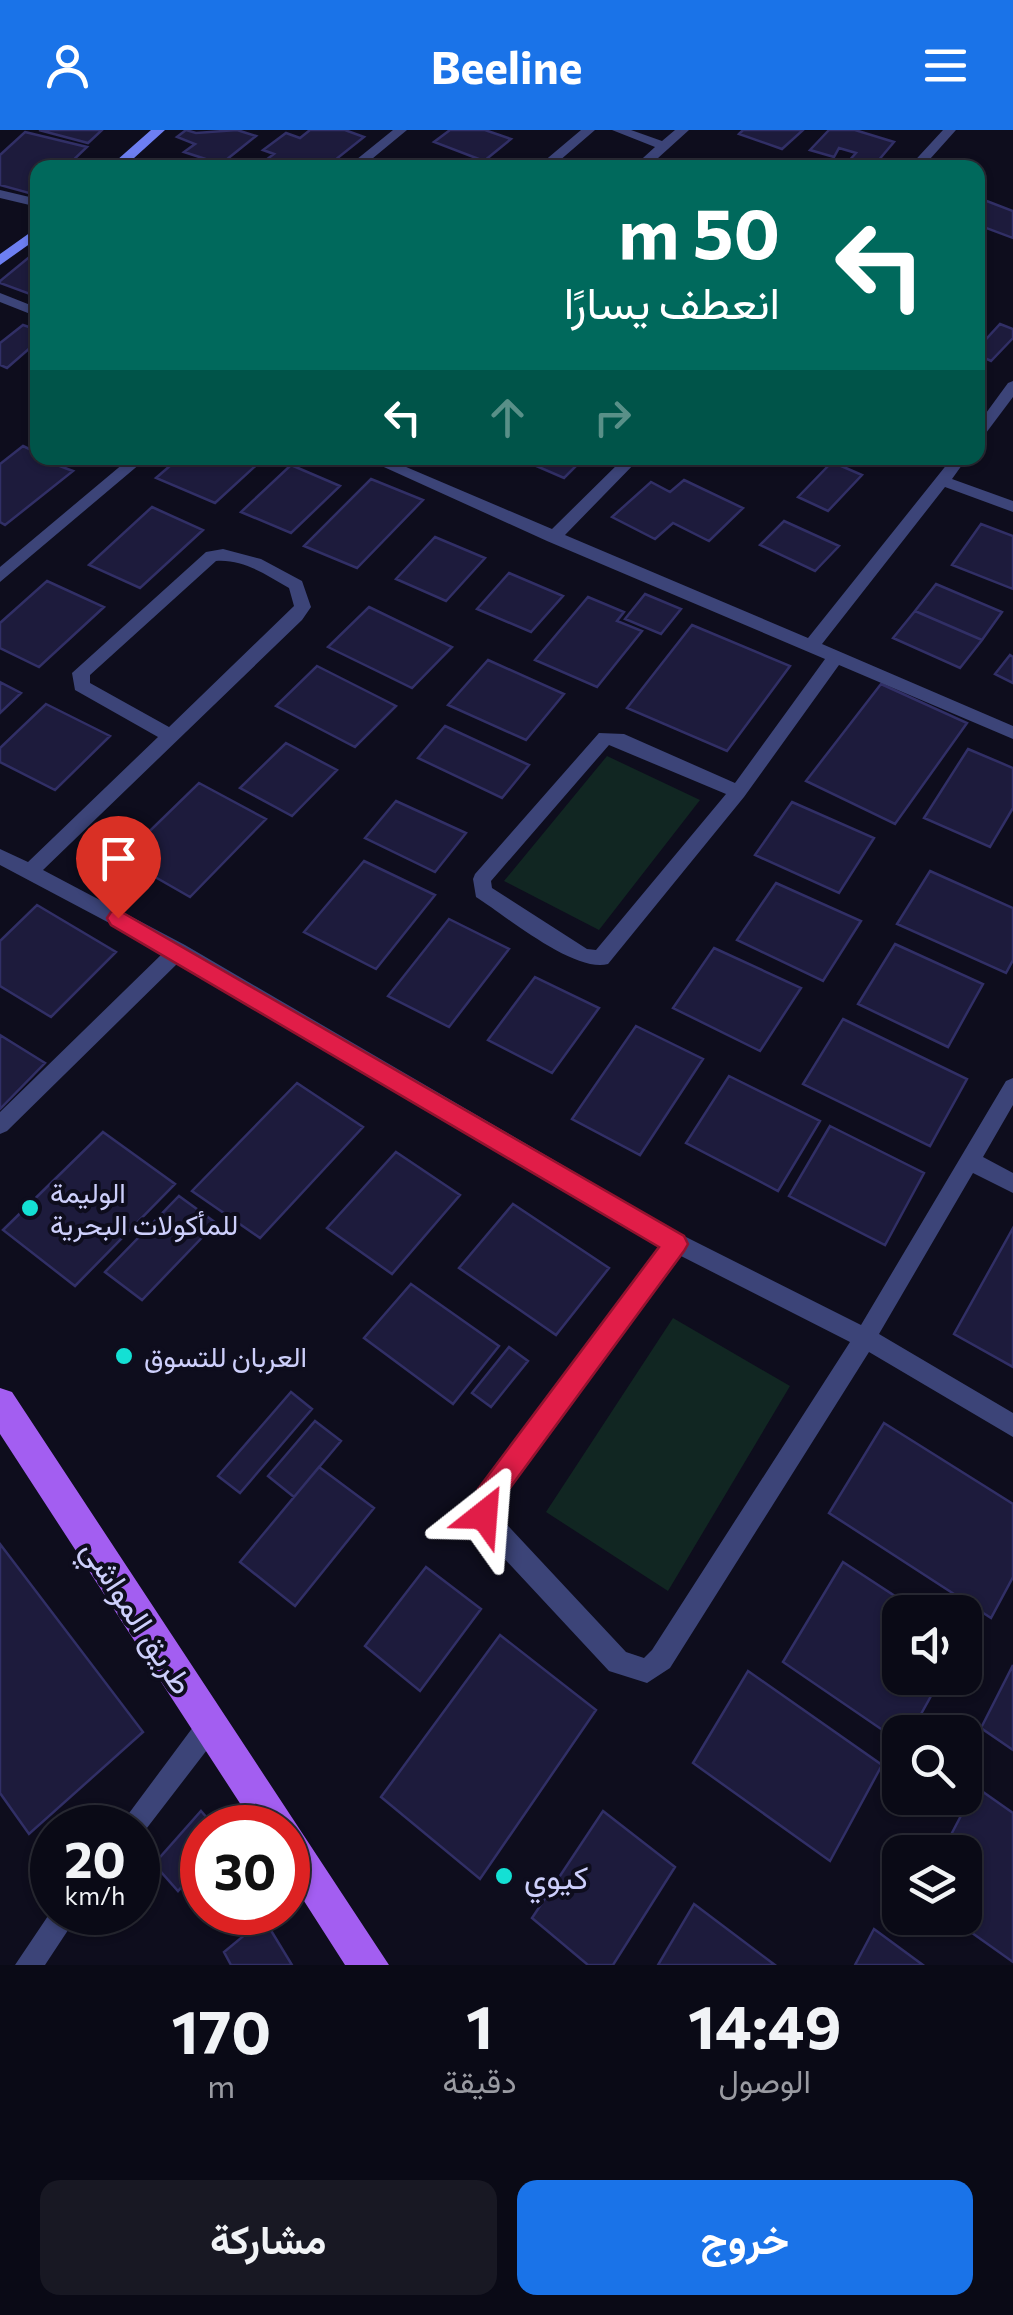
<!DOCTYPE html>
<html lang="ar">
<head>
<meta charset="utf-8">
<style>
	body { margin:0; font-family:Commissioner,Vazirmatn,sans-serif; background:#181823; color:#f1f3f6; direction:rtl; height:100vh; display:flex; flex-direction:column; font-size:38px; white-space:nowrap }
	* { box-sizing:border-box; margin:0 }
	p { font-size:32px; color:#999aa1 }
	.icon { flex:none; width:55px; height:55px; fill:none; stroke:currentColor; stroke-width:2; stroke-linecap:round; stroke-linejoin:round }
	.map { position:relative; height:1835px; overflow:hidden; direction:ltr }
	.panel { display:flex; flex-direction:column; background:#0a0a16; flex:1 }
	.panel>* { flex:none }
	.top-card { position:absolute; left:30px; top:30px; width:955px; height:305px; border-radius:20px; box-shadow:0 2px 8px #0004,0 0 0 2px #2a2b35; direction:rtl; background:#00695c; color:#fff; overflow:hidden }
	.fabs { position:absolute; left:882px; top:1465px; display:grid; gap:20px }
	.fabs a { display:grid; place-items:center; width:100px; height:100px; border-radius:20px; background:#0a0a16; box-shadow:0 2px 8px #0004,0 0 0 2px #2a2b35; font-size:50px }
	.speed { position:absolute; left:30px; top:1675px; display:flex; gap:20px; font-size:50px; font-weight:700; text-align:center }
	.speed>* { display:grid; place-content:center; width:130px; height:130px; border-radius:50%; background:#0a0a16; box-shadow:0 2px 8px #0004,0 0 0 2px #2a2b35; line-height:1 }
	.speed small { font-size:25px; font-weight:400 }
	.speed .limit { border:15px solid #d22; background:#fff; color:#111 }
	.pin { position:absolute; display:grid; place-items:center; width:85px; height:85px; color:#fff; margin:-102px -42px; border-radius:50% 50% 50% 0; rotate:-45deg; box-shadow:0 0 10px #0007 }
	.pin .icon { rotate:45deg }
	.me { position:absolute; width:110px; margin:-55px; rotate:28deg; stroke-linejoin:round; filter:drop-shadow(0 0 8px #0008) }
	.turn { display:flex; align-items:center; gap:35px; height:210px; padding:0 40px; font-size:45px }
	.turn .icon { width:130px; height:130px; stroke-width:2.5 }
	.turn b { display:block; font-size:70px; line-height:85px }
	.lanes { display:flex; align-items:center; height:95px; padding:0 40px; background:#0003; justify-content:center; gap:50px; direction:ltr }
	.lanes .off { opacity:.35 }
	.eta { display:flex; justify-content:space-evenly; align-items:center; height:170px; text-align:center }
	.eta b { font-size:60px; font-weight:700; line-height:70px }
	.action { display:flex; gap:20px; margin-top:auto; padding:20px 40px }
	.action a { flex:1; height:115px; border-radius:20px; background:#1a73e8; color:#fff; font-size:40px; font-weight:700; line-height:115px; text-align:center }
	.action a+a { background:#181823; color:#f1f3f6 }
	header { display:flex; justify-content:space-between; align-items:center; height:130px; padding:0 40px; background:#1a73e8; color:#fff; font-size:45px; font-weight:700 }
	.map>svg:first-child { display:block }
</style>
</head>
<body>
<header><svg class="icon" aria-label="menu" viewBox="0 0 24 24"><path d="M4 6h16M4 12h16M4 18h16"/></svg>Beeline<svg class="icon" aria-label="person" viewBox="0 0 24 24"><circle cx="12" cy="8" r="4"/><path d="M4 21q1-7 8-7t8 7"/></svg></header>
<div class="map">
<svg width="1013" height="1835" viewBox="0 0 1013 1835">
	<rect width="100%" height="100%" fill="#0e0d1d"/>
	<path fill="#112622" d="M607 626 700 670 599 800 504 751Z
		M673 1188 790 1256 668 1461 546 1382Z"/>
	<path fill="#1d1b3c" stroke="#312f66" stroke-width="2.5" d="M39 0H102L88 13Z
		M186 0 196 3 237 0 256 6 221 34 184 22 195 14 177 7Z
		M310 0H345L364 7 325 38H274L262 33 274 24 263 20 286 3 300 8Z
		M450 0H485L511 9 484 31 434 12Z
		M743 0H803L782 19 739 4Z
		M829 0H855L894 12 872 38H861L847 33 856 23 839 18 834 27 810 20Z
		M25 2 87 17 65 38H38L36 65 0 55V25Z
		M984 70 1013 81V108L978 95V76Z
		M38 120V167L0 153V151Z
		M1000 194 1013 199V208L991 231 978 225V218Z
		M23 195 38 200V211L7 238 0 235V213Z
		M23 316 38 323V328L73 341 5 395 0 392V334Z
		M179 328H264L215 373 156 348Z
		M518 328H584L564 348Z
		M832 332 862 345 828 381 798 367Z
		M291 335 340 356 291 403 241 382Z
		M371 349 423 370 357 438 304 416Z
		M684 350 743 378 709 411 673 393 655 409 612 387 651 352 670 362Z
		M152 377 203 400 140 458 89 435Z
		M784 391 839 416 815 441 760 415Z
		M981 394 1013 406V459L952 435Z
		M435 407 485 428 446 471 396 449Z
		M509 443 563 466 531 502 477 479Z
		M47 451 104 477 39 537 0 518V493Z
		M936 454 1002 482 982 510 915 481Z
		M645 464 681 479 661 504 625 489Z
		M588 467 624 482 617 491 642 501 597 557 535 530Z
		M369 477 452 517 412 558 328 517Z
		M915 481 982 510 960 538 893 508Z
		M692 495 790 536 727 621 627 578Z
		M1010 525 1013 527V553L995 544Z
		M488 530 564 564 526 610 448 575Z
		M317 536 396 576 355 617 276 576Z
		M0 552 21 563 0 583Z
		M881 554 967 593 895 694 806 651Z
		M46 574 110 606 55 660 0 632V618Z
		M445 596 529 635 502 668 418 628Z
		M286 613 337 640 292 686 240 658Z
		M968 619 1013 638V678L990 717 924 688Z
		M199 653 266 689 190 767 122 728Z
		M396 671 466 703 435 742 365 708Z
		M792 672 874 708 839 763 755 725Z
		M364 731 435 765 376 839 304 802Z
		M930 741 1013 778V830L1006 843 897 794Z
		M776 753 861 791 823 851 737 810Z
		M37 775 116 822 51 887 0 856V811Z
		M449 789 509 819 449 897 388 866Z
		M895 814 983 854 948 917 858 874Z
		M714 818 801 858 760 921 673 878Z
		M535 847 599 878 552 943 488 910Z
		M843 889 967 949 930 1016 803 954Z
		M636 896 703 929 640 1025 572 989Z
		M0 905 45 933 0 979Z
		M729 946 820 991 778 1061 686 1013Z
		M297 953 363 997 260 1108 192 1061Z
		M830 996 924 1043 885 1115 789 1066Z
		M103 1002 175 1054 75 1156 3 1100Z
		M396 1022 460 1065 392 1144 327 1098Z
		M179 1066 216 1093 142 1170 105 1142Z
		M513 1074 609 1138 556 1205 459 1138Z
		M1013 1098V1237L954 1204Z
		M411 1154 499 1216 453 1274 364 1208Z
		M509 1217 528 1231 491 1277 472 1263Z
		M291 1262 312 1279 240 1363 218 1346Z
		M315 1291 341 1311 294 1367 268 1346Z
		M884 1293 1013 1374V1447L991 1488 829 1383Z
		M319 1337 374 1378 295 1476 240 1432Z
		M0 1414 143 1602 29 1704 0 1663Z
		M843 1432 907 1474 889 1506 900 1514V1548H941L911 1602H900V1612L783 1532Z
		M426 1437 481 1479 420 1561 365 1516Z
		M500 1505 596 1580 480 1749 381 1667Z
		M1013 1535V1620L981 1598Z
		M748 1541 882 1635 830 1731 693 1633Z
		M976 1657 1013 1683V1832L951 1788H965V1722H942Z
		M201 1681 216 1698H202V1734L178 1761 154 1734Z
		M603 1681 675 1737 613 1835H588L532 1788Z
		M694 1774 775 1835H658Z
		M264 1789 292 1835H231L224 1822Z
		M874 1799 923 1835H855Z"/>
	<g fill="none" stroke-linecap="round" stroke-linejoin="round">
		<path fill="#3c4478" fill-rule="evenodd" d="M211 1581 220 1585 224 1594 220 1603 140 1707 138 1708V1698H118L202 1585Z
			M52 1780V1782H80L45 1835H15Z"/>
		<path fill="#3c4478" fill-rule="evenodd" d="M393 0H407L361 38H346Z
			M581 0H595L551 38H536Z
			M612 0H631L662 11 675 0H689L647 38H632L655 17Z
			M943 0H956L922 38H908Z
			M0 60 38 69V77L0 68Z
			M0 163 38 178V187L0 172Z
			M1013 251V267L983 307 978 309V294L1008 253Z
			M130 328H147L0 452V437Z
			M364 328H385L552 399 624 328H640L565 405 808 508 952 328H967L952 349 1013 371V382L945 357 822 514 1013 596V609L839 535 744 667 608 834C574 843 506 786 476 767L473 749 475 744 599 603 624 604 735 653 825 529 547 411ZM609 615 726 664 596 820 587 819 492 758 491 751Z
			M223 419 261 429 302 451 311 477 302 490 43 740 185 815 684 1106 861 1195 1006 951 1013 948V975L983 1027 1013 1043V1063L973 1043 879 1204 1013 1283V1307L869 1222 670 1538 647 1553 609 1541 486 1409 472 1385 480 1360 490 1345 661 1116 180 831 7 1001 0 1004V982L164 822 0 735V719L28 732 158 607 75 560 72 543 206 422ZM216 431C244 429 266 445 289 458L294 476 169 597 90 553V545ZM679 1125 850 1212 652 1520 644 1528 626 1522 496 1383 506 1361Z"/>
		<path fill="#6d7ff2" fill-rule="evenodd" d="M151 0H165L123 38H108Z
			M38 97V108L0 135V124Z"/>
		<path fill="#a35ef1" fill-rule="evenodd" d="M0 1258 12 1262 389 1835H345L288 1746V1698H256L0 1304Z"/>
	</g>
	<path fill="#e11d48" stroke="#92132f" stroke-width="2.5" d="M118 780 684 1106 688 1114 684 1121 507 1362 493 1394 484 1398 474 1394 470 1385 478 1359 659 1117 111 795 107 788 111 782Z"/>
	<g fill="#14e0d4" stroke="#0e0d1d" stroke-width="4">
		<circle cx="30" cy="1078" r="10"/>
		<circle cx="124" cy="1226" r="10"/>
		<circle cx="504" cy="1746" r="10"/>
	</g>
	<g text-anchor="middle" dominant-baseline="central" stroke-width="8" stroke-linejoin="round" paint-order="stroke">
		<g font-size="28" fill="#cdcffb" stroke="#0e0d1d" text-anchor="start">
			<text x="50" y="1062">الوليمة<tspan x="50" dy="32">للمأكولات البحرية</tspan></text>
			<text x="144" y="1226">العربان للتسوق</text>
		</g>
		<g font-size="32" fill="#cdcffb" stroke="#0e0d1d">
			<text transform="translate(139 1486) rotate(57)">طريق المواشي</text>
		</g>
		<g font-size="32" fill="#cdcffb" stroke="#0e0d1d" text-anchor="start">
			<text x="524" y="1746">كيوي</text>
		</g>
	</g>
</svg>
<div class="fabs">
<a><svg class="icon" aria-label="sound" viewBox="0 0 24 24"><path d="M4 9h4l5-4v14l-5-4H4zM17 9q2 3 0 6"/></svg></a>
<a><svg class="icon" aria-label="search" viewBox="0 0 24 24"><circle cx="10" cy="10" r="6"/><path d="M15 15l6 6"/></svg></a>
<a><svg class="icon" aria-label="layers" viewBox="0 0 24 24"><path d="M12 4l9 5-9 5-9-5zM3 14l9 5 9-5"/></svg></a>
</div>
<div class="speed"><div>20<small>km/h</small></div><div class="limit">30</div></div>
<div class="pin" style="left:118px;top:788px;background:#d93025"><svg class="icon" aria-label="arrive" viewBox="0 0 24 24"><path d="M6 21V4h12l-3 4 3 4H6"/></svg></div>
<svg class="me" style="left:484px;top:1385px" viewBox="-20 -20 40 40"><path d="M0-17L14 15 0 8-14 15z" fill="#e11d48" stroke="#fff" stroke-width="4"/></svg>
<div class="top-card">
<div class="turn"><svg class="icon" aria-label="left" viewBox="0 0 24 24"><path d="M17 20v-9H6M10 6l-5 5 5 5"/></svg><div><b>50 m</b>انعطف يسارًا</div></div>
<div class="lanes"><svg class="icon" aria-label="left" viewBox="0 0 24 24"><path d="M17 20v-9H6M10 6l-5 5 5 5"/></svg><svg class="icon off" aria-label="ahead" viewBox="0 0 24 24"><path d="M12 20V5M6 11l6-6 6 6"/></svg><svg class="icon off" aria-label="right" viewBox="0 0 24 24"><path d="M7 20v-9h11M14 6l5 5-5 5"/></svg></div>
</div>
</div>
<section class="panel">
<div class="eta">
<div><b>14:49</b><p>الوصول</p></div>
<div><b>1</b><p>دقيقة</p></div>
<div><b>170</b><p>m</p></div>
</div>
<div class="action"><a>خروج</a><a>مشاركة</a></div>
</section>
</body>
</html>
